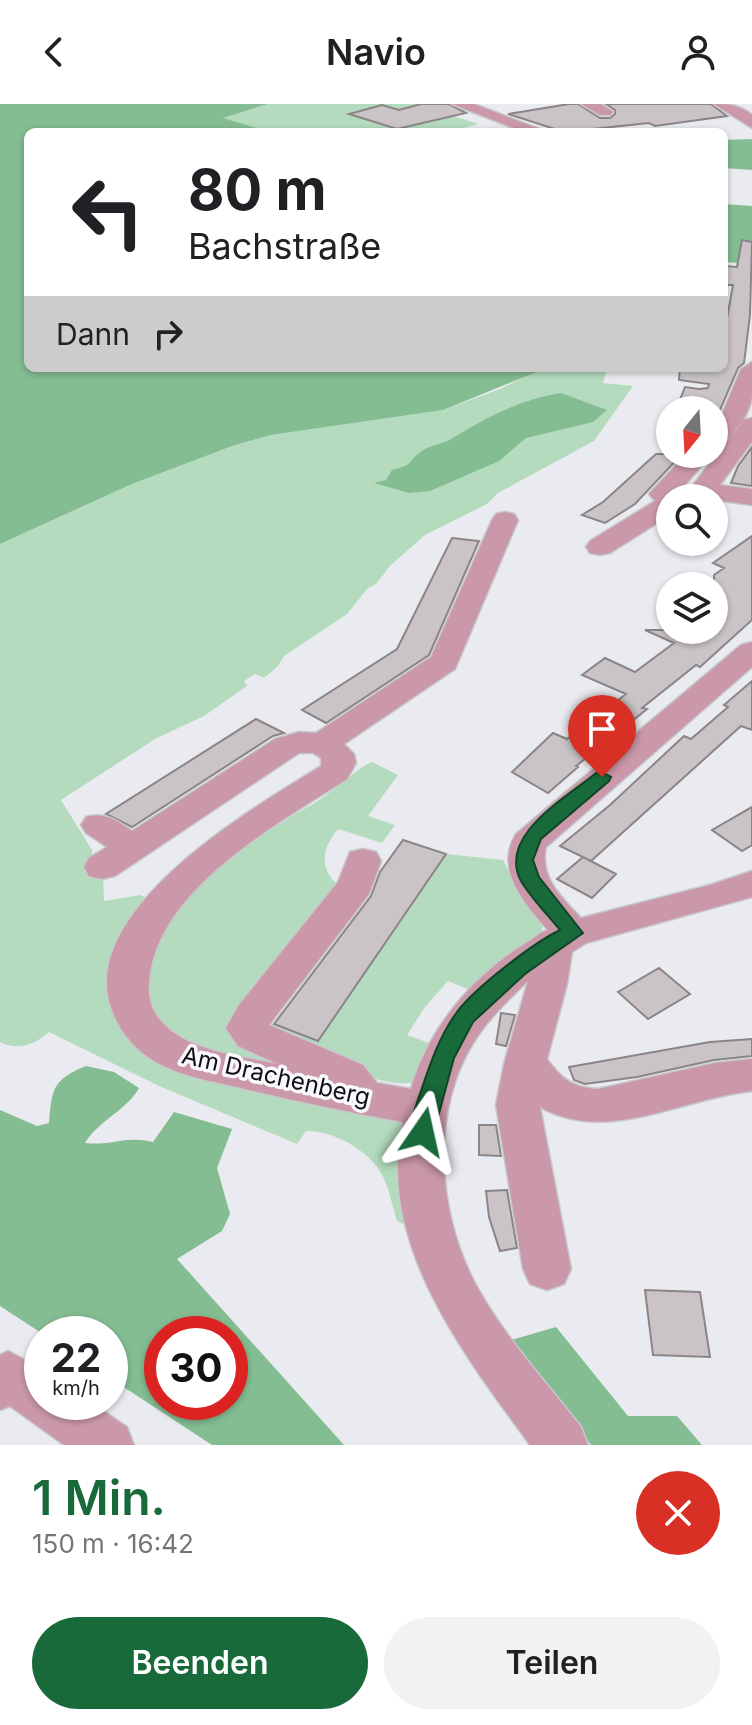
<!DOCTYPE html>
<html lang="de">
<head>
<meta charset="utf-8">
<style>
	body { margin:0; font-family:Inter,sans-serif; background:#f2f2f2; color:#202124; height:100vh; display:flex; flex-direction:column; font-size:30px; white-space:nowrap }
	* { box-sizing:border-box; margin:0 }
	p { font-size:26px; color:#757577 }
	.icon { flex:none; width:44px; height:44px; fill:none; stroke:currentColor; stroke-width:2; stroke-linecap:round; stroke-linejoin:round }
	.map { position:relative; height:1341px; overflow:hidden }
	.panel { display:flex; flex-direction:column; background:#fff; flex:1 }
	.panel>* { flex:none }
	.guide { position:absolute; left:24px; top:24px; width:704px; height:244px; border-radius:12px; box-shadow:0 2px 6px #0004; background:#fff; color:#202124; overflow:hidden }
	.needle { width:52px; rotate:198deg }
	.buttons { position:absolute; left:656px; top:292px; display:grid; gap:16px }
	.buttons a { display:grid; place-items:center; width:72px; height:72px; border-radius:50%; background:#fff; box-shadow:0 2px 6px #0004; font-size:40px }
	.speed { position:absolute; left:24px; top:1212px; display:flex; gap:16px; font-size:40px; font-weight:700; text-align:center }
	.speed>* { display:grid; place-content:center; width:104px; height:104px; border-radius:50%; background:#fff; box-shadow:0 2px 6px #0004; line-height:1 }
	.speed small { font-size:20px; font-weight:400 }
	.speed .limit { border:12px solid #d22; background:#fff; color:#111 }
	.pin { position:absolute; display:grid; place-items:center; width:68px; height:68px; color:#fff; margin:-82px -34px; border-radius:50% 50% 50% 0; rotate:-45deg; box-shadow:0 0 8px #0007 }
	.pin .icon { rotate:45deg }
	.me { position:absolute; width:88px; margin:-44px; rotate:11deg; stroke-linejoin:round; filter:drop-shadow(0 0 6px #0008) }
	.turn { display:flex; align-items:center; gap:28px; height:168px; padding:0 32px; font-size:36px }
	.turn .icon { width:104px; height:104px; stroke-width:2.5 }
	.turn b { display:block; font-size:56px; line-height:68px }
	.then { display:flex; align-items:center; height:76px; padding:0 32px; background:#0003; gap:16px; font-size:30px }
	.round { display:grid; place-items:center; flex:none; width:84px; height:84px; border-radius:42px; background:#f2f2f2 }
	.head { display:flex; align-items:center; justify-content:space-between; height:136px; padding:0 32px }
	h1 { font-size:48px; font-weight:600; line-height:60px; color:#186a3b }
	.primary-button { display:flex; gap:16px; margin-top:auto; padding:16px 32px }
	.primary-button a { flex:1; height:92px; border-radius:48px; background:#186a3b; color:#fff; font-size:32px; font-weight:600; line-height:92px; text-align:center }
	.primary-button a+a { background:#f2f2f2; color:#202124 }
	header { display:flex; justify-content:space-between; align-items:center; height:104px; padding:0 32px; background:#fff; font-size:36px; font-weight:600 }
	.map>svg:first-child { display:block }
</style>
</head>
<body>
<header><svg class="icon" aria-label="back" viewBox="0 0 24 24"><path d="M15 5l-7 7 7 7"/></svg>Navio<svg class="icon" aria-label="person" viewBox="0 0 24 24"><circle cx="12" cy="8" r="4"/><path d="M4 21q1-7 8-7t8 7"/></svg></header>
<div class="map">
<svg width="752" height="1341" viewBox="0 0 752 1341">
	<rect width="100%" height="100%" fill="#eaebf0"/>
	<path fill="#b5dbbe" d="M268 0H414L479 20 446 28H270L222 14Z
		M541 264H607L603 279 633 282 594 337 498 389 487 400 425 431 390 462 376 480 367 485 347 510 284 552 278 562 264 574 255 570 244 577 247 582 204 612 155 635 61 696 92 746V763L103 769 104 797 140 791 154 797 121 915 400 1019 403 1024 408 1120 405 1121 397 1117C392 1101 389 1083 381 1069 368 1046 332 1026 306 1027L297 1040 159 982 49 928C35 941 17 947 0 938V440L132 380 235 341 271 331 443 306 500 285Z
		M372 658 398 671 368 712 395 721 382 739 338 725C323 743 318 763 337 780L248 911 282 955 279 961C245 953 205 949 175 930 159 920 150 903 148 885 146 872 145 855 151 843 178 788 260 729 313 700 329 691 361 661 372 658Z
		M446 750 503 756 521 792 543 822 540 832 473 887 448 877 425 903 407 931 432 940 415 978C376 988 298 940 261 922L270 919 318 936Z"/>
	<path fill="#84bd92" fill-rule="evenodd" d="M0 0H268L223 14 270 28H28V264H541L539 267 443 306 271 331 235 341 132 380 0 440Z
		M752 35V66L724 64V36Z
		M724 100 752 102V160L724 158Z
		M561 289 607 306 593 318 526 334 499 357 430 387 409 389 374 379 386 376 392 366C416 360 406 358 422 347 430 341 443 340 451 335 487 313 519 296 561 289Z
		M86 962 114 968 139 984C126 1007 99 1016 85 1039 112 1042 126 1031 153 1038L174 1008 232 1025 217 1064 230 1110 222 1127 177 1155 344 1341H212L110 1274V1230H43L0 1202V1006L37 1022 49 1019C52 985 52 976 86 962ZM162 1230H230V1298H162Z
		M556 1223 628 1312H677L702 1341H591L508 1237Z"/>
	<path fill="#cac4c6" stroke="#8b8587" stroke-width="2" d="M421 0H449L466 9 397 25 349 10 382 1 399 6Z
		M569 0H578L600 14H610L615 10V6L606 0H711L727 12 655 22 649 19 564 28 508 10Z
		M742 136 752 138 750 211 744 259 738 264 720 306H676L685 283 699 285 708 284 709 280 679 276 680 264H724V231L733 181H726L725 162 737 163Z
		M752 343V382L731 379 738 362Z
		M656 350H682L635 400 605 419 582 411 603 398Z
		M752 432V516L700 563 696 561 642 604 647 605 576 662 578 663 548 689 512 668 553 629 567 635 626 590 582 571 605 554 635 568 674 539 645 526H714V471L724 464 713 459Z
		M452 434 479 437 429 551 326 619 302 606 397 545Z
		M752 577V626L741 622 591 757 560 742 610 701 684 632 691 635 728 603 724 601Z
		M256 615 284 629 273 632 132 723 106 710Z
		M752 703V741L742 747 712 726Z
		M403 736 446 750 318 937 274 920 371 792 380 768Z
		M583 753 616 770 592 794 557 775Z
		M659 864 690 890 648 915 618 888Z
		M501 909 515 911 506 942 496 940Z
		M752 935V952L714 956 637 973 585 980 574 976 569 963 710 938Z
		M479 1021H496L501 1052 479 1051Z
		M507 1086 517 1144 500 1147 489 1113 486 1087Z
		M645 1186 700 1188 710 1253 653 1251Z"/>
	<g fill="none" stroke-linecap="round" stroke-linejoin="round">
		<g stroke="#c7c8cc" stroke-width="3">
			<path id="minor" d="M452 0H474L547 28H524Z
				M581 0H601L613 8 610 11H600Z
				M714 0C729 0 740 1 752 11V24Z
				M752 258C752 269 752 281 752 292 750 310 731 339 714 343V320L722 310 741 265Z
				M752 314V338L720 381 752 385V401L693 393 689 387 693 381 743 316Z
				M686 350H712L678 389 682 394H670V411L610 449 600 451 590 449 586 443 590 437 655 397 649 390Z
				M505 408 514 410 518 416 455 565 344 640 354 650 356 659 347 675C277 720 156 786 149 877 147 900 155 915 174 929 203 949 244 953 278 960L238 942 226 924 239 901 338 778 350 748 363 745 376 748 381 757 369 790 269 921 363 961 377 979 411 985C428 925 474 870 528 838 535 834 540 828 548 826 525 800 494 765 516 730L741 541 752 538V563L546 743C539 773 562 794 581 814L710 781 752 767V793L586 839 572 848 567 880 547 955C561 975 574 984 598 985L715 959 752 955V987C683 994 606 1041 540 1003L571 1165 564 1180 547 1186 530 1180 523 1165 496 1001 504 960 528 877C507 897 487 916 472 941 430 1012 438 1110 476 1181 504 1232 545 1277 581 1323L588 1341H530C464 1250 376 1139 403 1018 347 1008 292 996 237 983 210 977 181 972 156 958 135 946 119 927 111 903 79 805 253 704 321 662V654L313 649H299L115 772 102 775 89 772 84 763 89 754 107 743 86 729 81 721 86 713C106 708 116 716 132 727L275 635 299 628 316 629 431 553 492 416 496 410Z
				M8 1247 42 1265V1298H90L127 1323 134 1341H64L10 1302 0 1306V1251Z"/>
		</g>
		<use href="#minor" fill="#cb98aa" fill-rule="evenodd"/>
	</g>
	<path fill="#186a3b" stroke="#104526" stroke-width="2" d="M602 668 611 673 609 677 541 735 533 756 539 773 583 829 525 870 473 918 454 954 432 1035 423 1038 415 1035C408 1021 416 1001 421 987 430 960 440 931 457 908 475 884 533 839 560 826 547 810 531 794 521 777 497 732 566 694 596 669Z"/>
	<g text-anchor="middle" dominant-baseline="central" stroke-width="7" stroke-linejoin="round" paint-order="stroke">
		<g font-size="24" fill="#101012" stroke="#f8f8fd">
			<text transform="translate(276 972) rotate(13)">Am Drachenberg</text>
		</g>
	</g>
</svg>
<div class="buttons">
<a><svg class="needle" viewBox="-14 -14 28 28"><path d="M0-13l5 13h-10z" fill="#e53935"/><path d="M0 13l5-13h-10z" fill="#757577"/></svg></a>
<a><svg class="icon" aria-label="search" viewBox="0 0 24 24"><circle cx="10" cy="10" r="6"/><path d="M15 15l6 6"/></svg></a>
<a><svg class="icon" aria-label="layers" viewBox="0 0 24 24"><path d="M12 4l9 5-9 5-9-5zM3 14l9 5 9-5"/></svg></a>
</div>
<div class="speed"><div>22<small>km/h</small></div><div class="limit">30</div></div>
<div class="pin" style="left:602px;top:673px;background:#d93025"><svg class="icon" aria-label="arrive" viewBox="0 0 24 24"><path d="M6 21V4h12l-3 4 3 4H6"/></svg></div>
<svg class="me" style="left:423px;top:1028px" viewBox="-20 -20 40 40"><path d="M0-17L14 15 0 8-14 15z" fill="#186a3b" stroke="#fff" stroke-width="4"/></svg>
<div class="guide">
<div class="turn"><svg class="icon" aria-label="left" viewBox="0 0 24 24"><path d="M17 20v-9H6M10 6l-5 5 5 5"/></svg><div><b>80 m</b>Bachstraße</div></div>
<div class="then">Dann<svg class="icon" aria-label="right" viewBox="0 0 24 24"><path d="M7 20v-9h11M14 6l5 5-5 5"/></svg></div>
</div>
</div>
<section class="panel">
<div class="head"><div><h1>1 Min.</h1><p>150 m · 16:42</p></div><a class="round" style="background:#d93025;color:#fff"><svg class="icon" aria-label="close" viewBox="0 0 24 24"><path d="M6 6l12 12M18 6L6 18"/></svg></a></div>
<div class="primary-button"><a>Beenden</a><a>Teilen</a></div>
</section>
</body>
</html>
